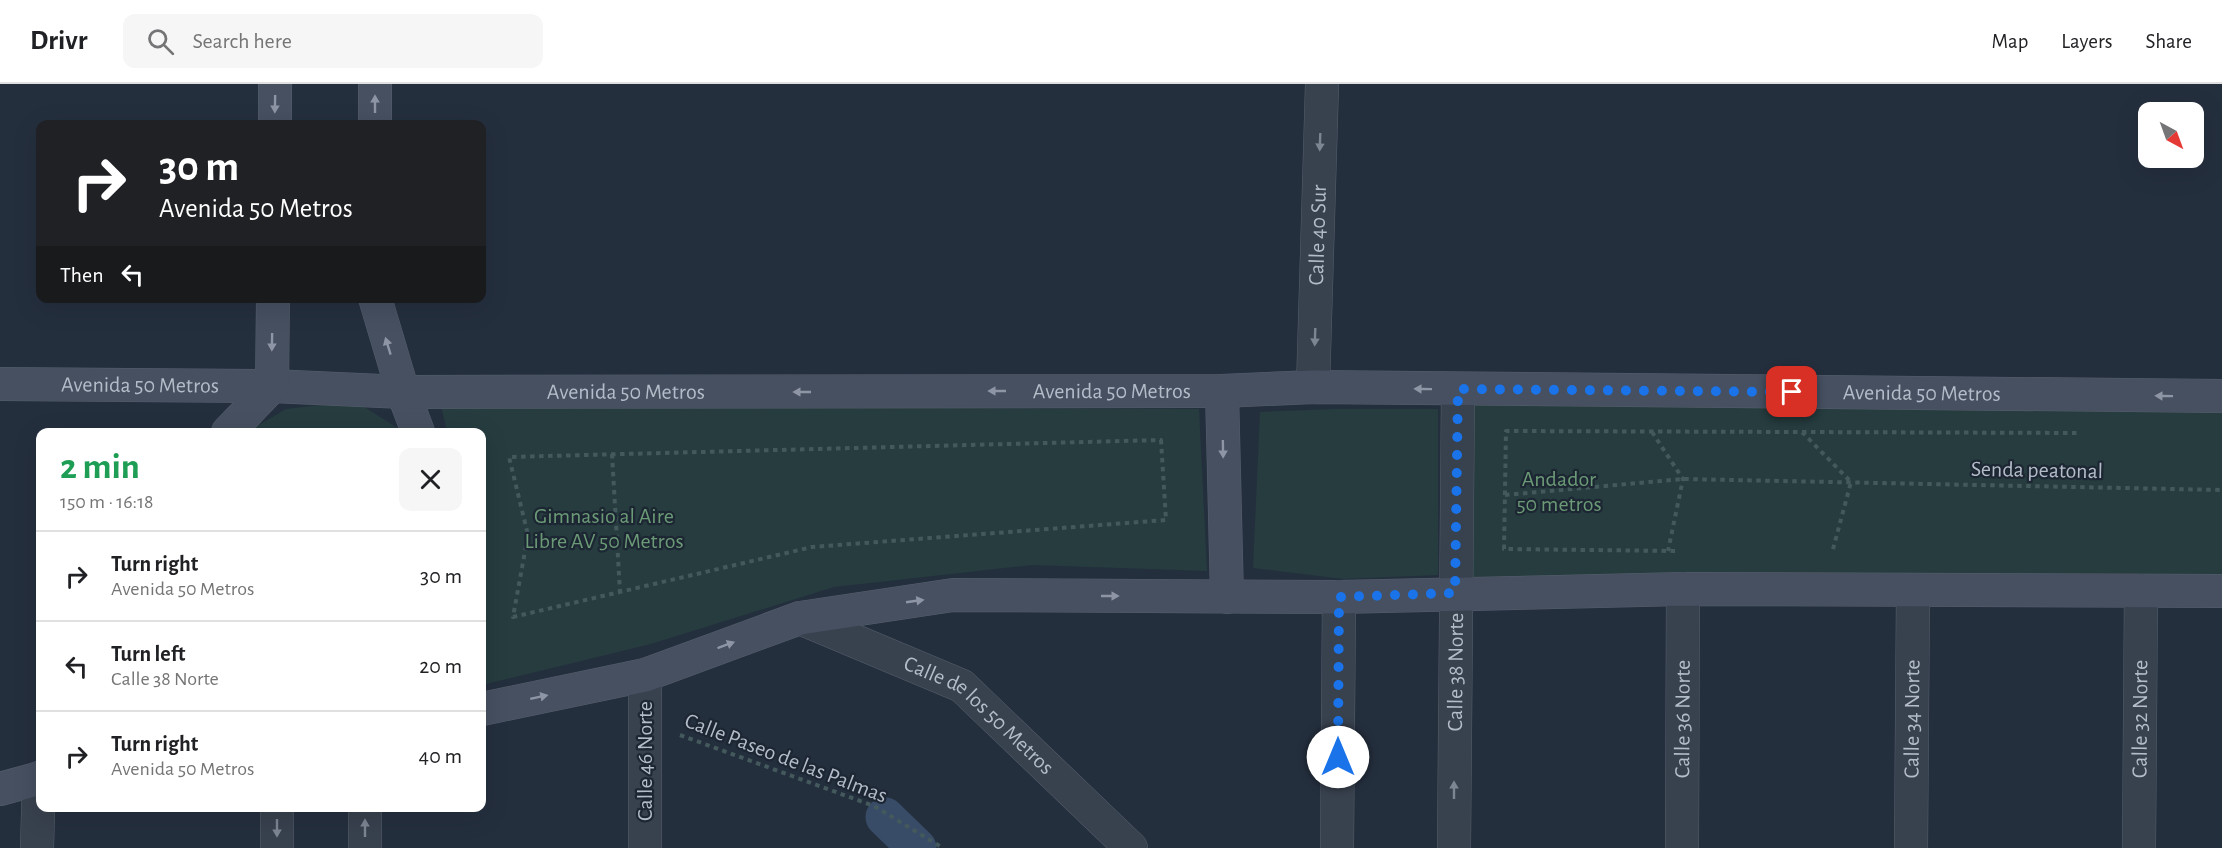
<!DOCTYPE html>
<html lang="en">
<head>
<meta charset="utf-8">
<style>
	body { margin:0; font-family:"Alegreya Sans",sans-serif; background:#f6f6f6; color:#202124; height:100vh; display:flex; flex-direction:column; font-size:22px; white-space:nowrap }
	* { box-sizing:border-box; margin:0 }
	p { font-size:20px; color:#757577 }
	.icon { flex:none; width:33px; height:33px; fill:none; stroke:currentColor; stroke-width:2; stroke-linecap:round; stroke-linejoin:round }
	.map { position:relative; flex:1; overflow:hidden }
	.side { position:absolute; left:36px; top:344px; width:450px; height:384px; display:flex; flex-direction:column; background:#fff; border-radius:12px; box-shadow:0 6px 24px #0002 }
	.side>* { flex:none }
	.guide { position:absolute; left:36px; top:36px; width:450px; height:183px; border-radius:12px; box-shadow:0 6px 24px #0002; background:#202124; color:#fff; overflow:hidden }
	.needle { width:39px; rotate:139deg }
	.tools { position:absolute; left:2138px; top:18px; display:grid; gap:12px }
	.tools a { display:grid; place-items:center; width:66px; height:66px; border-radius:12px; background:#fff; box-shadow:0 6px 24px #0002; font-size:30px }
	.pin { position:absolute; display:grid; place-items:center; width:51px; height:51px; color:#fff; margin:-26px; border-radius:12px; box-shadow:0 3px 9px #0006 }
	.me { position:absolute; width:66px; margin:-33px; rotate:0deg; stroke-linejoin:round; filter:drop-shadow(0 0 4px #0008) }
	.turn { display:flex; align-items:center; gap:21px; height:126px; padding:0 24px; font-size:27px }
	.turn .icon { width:78px; height:78px; stroke-width:2.5 }
	.turn b { display:block; font-size:42px; line-height:51px }
	.then { display:flex; align-items:center; height:57px; padding:0 24px; background:#0003; gap:12px; font-size:22px }
	.round { display:grid; place-items:center; flex:none; width:63px; height:63px; border-radius:12px; background:#f6f6f6 }
	.head { display:flex; align-items:center; justify-content:space-between; height:102px; padding:0 24px }
	h1 { font-size:36px; font-weight:700; line-height:45px; color:#1e9e55 }
	ul { padding:0; list-style:none }
	li { display:flex; align-items:center; gap:18px; height:90px; padding:0 24px; border-top:2px solid #e0e0e0 }
	li div { flex:1 }
	li b { display:block; font-size:22px }
	li em { font-style:normal }
	header { display:flex; align-items:center; gap:36px; box-sizing:border-box; height:84px; padding:0 30px; background:#fff; border-bottom:2px solid #e0e0e0 }
	header strong { font-size:28px }
	nav { display:flex; gap:33px; margin-inline-start:auto; font-size:21px }
	.search { width:420px; height:54px; background:#f6f6f6; display:flex; align-items:center; gap:15px; box-sizing:border-box; padding:0 21px; border-radius:12px; color:#757577; font-size:22px }
	.map>svg:first-child { display:block }
</style>
</head>
<body>
<header>
<strong>Drivr</strong>
<div class="search"><svg class="icon" aria-label="search" viewBox="0 0 24 24"><circle cx="10" cy="10" r="6"/><path d="M15 15l6 6"/></svg>Search here</div>
<nav><a>Map</a><a>Layers</a><a>Share</a></nav>
</header>
<div class="map">
<svg width="2222" height="764" viewBox="0 0 2222 764">
	<rect width="100%" height="100%" fill="#242f3e"/>
	<path fill="#263c3f" d="M355 317 396 343 399 348H247L286 325Z
		M1471 318 2222 328V498L1471 495Z
		M441 322 1199 325 1207 487 1032 481 834 503 651 560 482 601V348H447Z
		M1333 325H1438V491L1343 495 1253 484 1260 328Z"/>
	<g fill="none" stroke-linecap="round" stroke-linejoin="round">
		<path stroke="#394c67" stroke-width="39" d="M885 733 917 764"/>
		<g stroke="#565f6c" stroke-width="34">
			<g id="street">
				<path id="s1" d="M1313 303 1322 0"/>
				<path id="s2" d="M800 534 962 602 1131 764"/>
				<path d="M37 764 39 694"/>
				<path d="M277 764V723"/>
				<path d="M365 764V723"/>
				<path d="M645 764V591"/>
				<path d="M1337 764 1339 513"/>
				<path id="s3" d="M1454 764 1458 305"/>
				<path id="s4" d="M1682 764 1683 505"/>
				<path id="s5" d="M1911 764 1913 507"/>
				<path id="s6" d="M2139 764 2141 507"/>
			</g>
		</g>
		<g stroke="#565f6c" stroke-width="34">
			<g id="secondary">
				<path d="M375 0V40"/>
				<path d="M275 40V0"/>
				<path d="M375 214 403 308 418 348"/>
				<path id="s7" d="M0 300 272 302 403 308 1222 307 1313 303 2222 312"/>
				<path d="M1222 307 1227 513"/>
				<path d="M228 348 272 302 273 214"/>
				<path d="M482 625 645 591 800 534 953 511 1339 513 1683 505 2222 507"/>
				<path d="M0 705 40 694"/>
			</g>
		</g>
		<path stroke="#44595c" stroke-width="4" stroke-dasharray="4.5 4.5" stroke-linecap="butt" d="M1652 348 1683 395 1668 467
			M1802 348 1851 398 1832 469
			M1161 356 1166 436 812 463 513 533 528 451 509 373Z
			M612 370 620 508
			M1505 411 1683 395 2222 406
			M1675 467 1504 465 1506 347 2081 349
			M680 651 874 722 943 764"/>
		<use href="#street" stroke="#38414e" stroke-width="33"/>
		<use href="#secondary" stroke="#465061" stroke-width="33"/>
	</g>
	<defs><path id="oneway-solid" d="M-6-.8H1V-3.2L6.5 0L1 3.2V.8H-6Z" transform="scale(1.5)"/></defs>
	<g fill="#8e96a5">
		<use href="#oneway-solid" transform="translate(275 20) rotate(91)"/>
		<use href="#oneway-solid" transform="translate(375 20) rotate(-90)"/>
		<use href="#oneway-solid" transform="translate(272 258) rotate(91)"/>
		<use href="#oneway-solid" transform="translate(388 262) rotate(-107)"/>
		<use href="#oneway-solid" transform="translate(1423 305) rotate(-179)"/>
		<use href="#oneway-solid" transform="translate(997 307) rotate(180)"/>
		<use href="#oneway-solid" transform="translate(802 308) rotate(180)"/>
		<use href="#oneway-solid" transform="translate(2164 312) rotate(-179)"/>
		<use href="#oneway-solid" transform="translate(1223 365) rotate(89)"/>
		<use href="#oneway-solid" transform="translate(1110 512)"/>
		<use href="#oneway-solid" transform="translate(915 517) rotate(-8)"/>
		<use href="#oneway-solid" transform="translate(726 561) rotate(-20)"/>
		<use href="#oneway-solid" transform="translate(539 613) rotate(-12)"/>
	</g>
	<g fill="#7c8592">
		<use href="#oneway-solid" transform="translate(1320 58) rotate(92)"/>
		<use href="#oneway-solid" transform="translate(1315 253) rotate(92)"/>
		<use href="#oneway-solid" transform="translate(1454 706) rotate(-90)"/>
		<use href="#oneway-solid" transform="translate(277 744) rotate(90)"/>
		<use href="#oneway-solid" transform="translate(365 744) rotate(-90)"/>
	</g>
	<g fill="none" stroke-linecap="round" stroke-linejoin="round">
		<path stroke="#1a73e8" stroke-width="10" stroke-dasharray="0 18" d="M1338 673 1339 513 1455 509 1458 305 1792 308"/>
	</g>
	<g text-anchor="middle" dominant-baseline="central" stroke-width="4.5" stroke-linejoin="round" paint-order="stroke">
		<g font-size="22" fill="#b4bcc9" stroke="#1d2633">
			<text stroke="none"><textPath href="#s1" startOffset="152">Calle 40 Sur</textPath></text>
			<text stroke="none"><textPath href="#s7" startOffset="140">Avenida 50 Metros</textPath></text>
			<text stroke="none"><textPath href="#s7" startOffset="1112">Avenida 50 Metros</textPath></text>
			<text stroke="none"><textPath href="#s7" startOffset="626">Avenida 50 Metros</textPath></text>
			<text stroke="none"><textPath href="#s7" startOffset="1922">Avenida 50 Metros</textPath></text>
			<text transform="translate(2037 386) rotate(1)">Senda peatonal</text>
			<text stroke="none"><textPath href="#s3" startOffset="176">Calle 38 Norte</textPath></text>
			<text stroke="none"><textPath href="#s2" startOffset="206">Calle de los 50 Metros</textPath></text>
			<text stroke="none"><textPath href="#s4" startOffset="129">Calle 36 Norte</textPath></text>
			<text stroke="none"><textPath href="#s5" startOffset="129">Calle 34 Norte</textPath></text>
			<text stroke="none"><textPath href="#s6" startOffset="129">Calle 32 Norte</textPath></text>
			<text transform="translate(786 674) rotate(21)">Calle Paseo de las Palmas</text>
			<text transform="translate(645 677) rotate(-90)">Calle 46 Norte</text>
		</g>
		<g font-size="22" fill="#6b9a76" stroke="#1d2633">
			<text x="1559" y="395">Andador<tspan x="1559" dy="25">50 metros</tspan></text>
			<text x="604" y="432">Gimnasio al Aire<tspan x="604" dy="25">Libre AV 50 Metros</tspan></text>
		</g>
	</g>
</svg>
<div class="tools">
<a><svg class="needle" viewBox="-14 -14 28 28"><path d="M0-13l5 13h-10z" fill="#e53935"/><path d="M0 13l5-13h-10z" fill="#757577"/></svg></a>
</div>
<div class="pin" style="left:1792px;top:308px;background:#d93025"><svg class="icon" aria-label="arrive" viewBox="0 0 24 24"><path d="M6 21V4h12l-3 4 3 4H6"/></svg></div>
<svg class="me" style="left:1338px;top:673px" viewBox="-20 -20 40 40"><circle r="19" fill="#fff"/><path d="M0-13L10 11 0 6-10 11z" fill="#1a73e8"/></svg>
<div class="guide">
<div class="turn"><svg class="icon" aria-label="right" viewBox="0 0 24 24"><path d="M7 20v-9h11M14 6l5 5-5 5"/></svg><div><b>30 m</b>Avenida 50 Metros</div></div>
<div class="then">Then<svg class="icon" aria-label="left" viewBox="0 0 24 24"><path d="M17 20v-9H6M10 6l-5 5 5 5"/></svg></div>
</div>
<section class="side">
<div class="head"><div><h1>2 min</h1><p>150 m · 16:18</p></div><a class="round"><svg class="icon" aria-label="close" viewBox="0 0 24 24"><path d="M6 6l12 12M18 6L6 18"/></svg></a></div>
<ul>
<li><svg class="icon" aria-label="right" viewBox="0 0 24 24"><path d="M7 20v-9h11M14 6l5 5-5 5"/></svg><div><b>Turn right</b><p>Avenida 50 Metros</p></div><em>30 m</em></li>
<li><svg class="icon" aria-label="left" viewBox="0 0 24 24"><path d="M17 20v-9H6M10 6l-5 5 5 5"/></svg><div><b>Turn left</b><p>Calle 38 Norte</p></div><em>20 m</em></li>
<li><svg class="icon" aria-label="right" viewBox="0 0 24 24"><path d="M7 20v-9h11M14 6l5 5-5 5"/></svg><div><b>Turn right</b><p>Avenida 50 Metros</p></div><em>40 m</em></li>
</ul>
</section>
</div>
</body>
</html>
